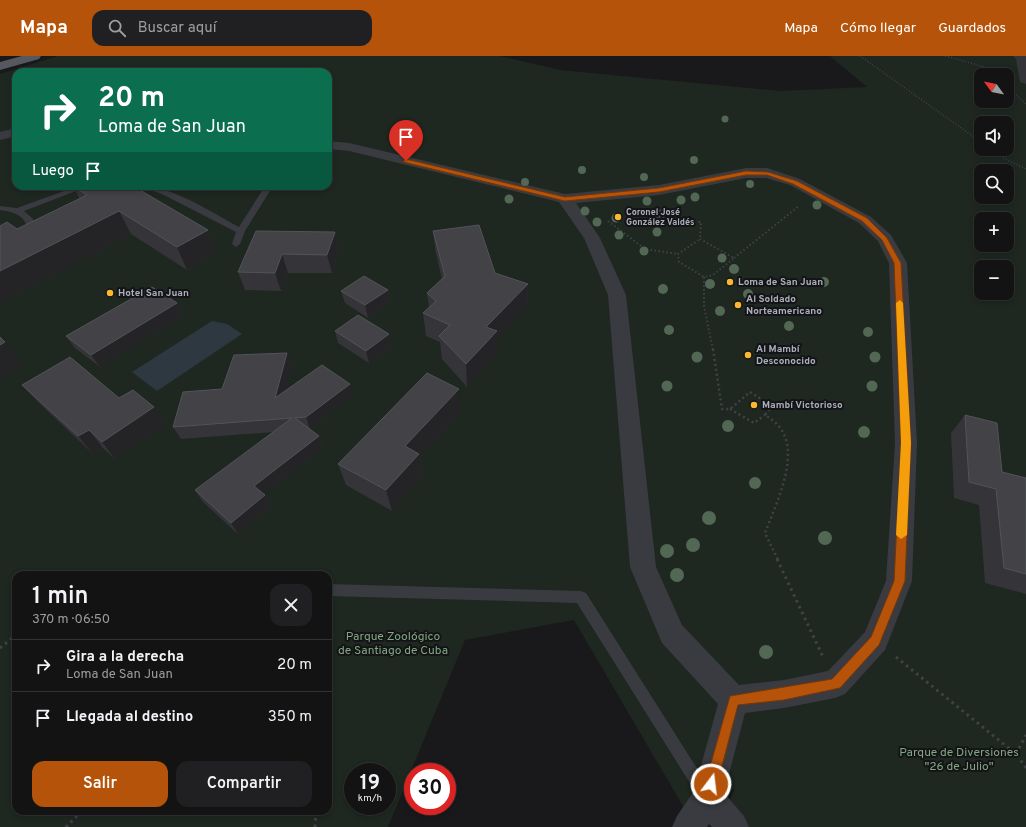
<!DOCTYPE html>
<html lang="es">
<head>
<meta charset="utf-8">
<style>
	body { margin:0; font-family:Overpass,sans-serif; background:#202022; color:#f1f3f6; height:100vh; display:flex; flex-direction:column; font-size:15px; white-space:nowrap }
	* { box-sizing:border-box; margin:0 }
	p { font-size:13px; color:#9d9ea0 }
	.icon { flex:none; width:22px; height:22px; fill:none; stroke:currentColor; stroke-width:2; stroke-linecap:round; stroke-linejoin:round }
	.map { position:relative; flex:1; overflow:hidden }
	.drawer { position:absolute; left:12px; top:515px; width:320px; height:244px; display:flex; flex-direction:column; background:#131314; border-radius:12px; box-shadow:0 2px 6px #0003,0 0 0 1px #323234 }
	.drawer>* { flex:none }
	.banner { position:absolute; left:12px; top:12px; width:320px; height:122px; border-radius:12px; box-shadow:0 2px 6px #0003,0 0 0 1px #323234; background:#0b6e4f; color:#fff; overflow:hidden }
	.needle { width:26px; rotate:303deg }
	.buttons { position:absolute; left:974px; top:12px; display:grid; gap:8px }
	.buttons a { display:grid; place-items:center; width:40px; height:40px; border-radius:8px; background:#131314; box-shadow:0 2px 6px #0003,0 0 0 1px #323234; font-size:20px }
	.speed { position:absolute; left:344px; top:707px; display:flex; gap:8px; font-size:20px; font-weight:700; text-align:center }
	.speed>* { display:grid; place-content:center; width:52px; height:52px; border-radius:50%; background:#131314; box-shadow:0 2px 6px #0003,0 0 0 1px #323234; line-height:1 }
	.speed small { font-size:10px; font-weight:400 }
	.speed .limit { border:6px solid #d22; background:#fff; color:#111 }
	.pin { position:absolute; display:grid; place-items:center; width:34px; height:34px; color:#fff; margin:-41px -17px; border-radius:50% 50% 50% 0; rotate:-45deg; box-shadow:0 0 4px #0007 }
	.pin .icon { rotate:45deg }
	.me { position:absolute; width:44px; margin:-22px; rotate:15deg; stroke-linejoin:round; filter:drop-shadow(0 0 3px #0008) }
	.turn { display:flex; align-items:center; gap:14px; height:84px; padding:0 20px; font-size:18px }
	.turn .icon { width:52px; height:52px; stroke-width:2.5 }
	.turn b { display:block; font-size:28px; line-height:34px }
	.then { display:flex; align-items:center; height:38px; padding:0 20px; background:#0003; gap:8px; font-size:15px }
	.round { display:grid; place-items:center; flex:none; width:42px; height:42px; border-radius:12px; background:#202022 }
	.head { display:flex; align-items:center; justify-content:space-between; height:68px; padding:0 20px }
	h1 { font-size:24px; font-weight:600; line-height:30px }
	.primary-button { display:flex; gap:8px; margin-top:auto; padding:8px 20px }
	.primary-button a { flex:1; height:46px; border-radius:12px; background:#b45309; color:#fff; font-size:16px; font-weight:600; line-height:46px; text-align:center }
	.primary-button a+a { background:#202022; color:#f1f3f6 }
	ul { padding:0; list-style:none }
	li { display:flex; align-items:center; gap:12px; height:52px; padding:0 20px; border-top:1px solid #323234 }
	li div { flex:1 }
	li b { display:block; font-size:15px }
	li em { font-style:normal }
	header { display:flex; align-items:center; gap:24px; box-sizing:border-box; height:56px; padding:0 20px; background:#b45309; color:#fff }
	header strong { font-size:19px }
	nav { display:flex; gap:22px; margin-inline-start:auto; font-size:14px }
	.search { width:280px; height:36px; background:#202022; display:flex; align-items:center; gap:10px; box-sizing:border-box; padding:0 14px; border-radius:12px; color:#9d9ea0; font-size:15px }
	.map>svg:first-child { display:block }
</style>
</head>
<body>
<header>
<strong>Mapa</strong>
<div class="search"><svg class="icon" aria-label="search" viewBox="0 0 24 24"><circle cx="10" cy="10" r="6"/><path d="M15 15l6 6"/></svg>Buscar aquí</div>
<nav><a>Mapa</a><a>Cómo llegar</a><a>Guardados</a></nav>
</header>
<div class="map">
<svg width="1026" height="771" viewBox="0 0 1026 771">
	<rect width="100%" height="100%" fill="#19191b"/>
	<path fill="#1e2720" fill-rule="evenodd" d="M58 0H500L560 14 781 35 867 31 830 0H1026V771H740L724 759 734 734 715 709 687 757 574 564 465 584 388 771H0V18ZM16 16H328V130H16ZM981 19H1007V45H981ZM981 67H1007V93H981ZM981 115H1007V141H981ZM981 163H1007V189H981ZM981 211H1007V237H981ZM16 519H328V755H16ZM353 716H387V750H353Z"/>
	<path fill="#2e3840" d="M212 265 227 268 242 278 157 335 132 316Z"/>
	<g fill="none" stroke-linecap="round" stroke-linejoin="round">
		<path stroke="#404248" stroke-width="1.5" stroke-dasharray="1 2" stroke-linecap="butt" d="M860 0 981 86
			M945 0 985 11 994 19
			M1007 31 1026 48
			M991 93 1005 103 1026 113"/>
		<path stroke="#404248" stroke-width="2" stroke-dasharray="1.5 2.5" stroke-linecap="butt" d="M631 158 701 166 700 183
			M608 165 645 193 678 198
			M700 183 734 202 713 219 704 221 679 206 678 198Z
			M734 202 799 150
			M704 221V250L713 294"/>
		<path stroke="#404248" stroke-width="2.5" stroke-dasharray="2 3" stroke-linecap="butt" d="M713 293 722 353H730L750 336 772 350 765 359C771 363 777 367 781 373 800 401 775 450 765 477L778 504
			M730 353 754 367 765 359"/>
		<path stroke="#404248" stroke-width="3" stroke-dasharray="2.5 4" stroke-linecap="butt" d="M777 503 823 601
			M0 592 16 579
			M896 601 1016 698 1026 712
			M1016 698 1026 679
			M66 771 82 755
			M315 771 316 755"/>
		<path fill="#3a3b41" fill-rule="evenodd" d="M78 130H89L24 155 33 163 36 173 29 181H23L22 179 28 173C24 158 13 156 0 154V150L17 152Z
			M142 130C172 130 213 157 239 171L265 130H273L245 175 240 188 236 191 232 188 236 176 166 140Z
			M328 528 581 535 586 537 710 733 713 738 710 743 705 746 700 743 577 547 328 540Z"/>
		<path fill="#3a3b41" fill-rule="evenodd" d="M16 72V80L0 84V76Z
			M328 85 349 87 565 138 659 129 746 112H767L800 123 871 161 891 179 907 207 917 387 912 525 885 594 845 638 835 642 784 652 745 657 724 737 744 760 749 771H712L709 768 707 771H672L677 760 694 735 718 648 662 587 630 511 608 239 584 182 559 146 349 95 328 93ZM746 122H766L790 129 859 167 878 185 889 207 895 387 886 525 865 576 828 615 784 624 739 629 682 569 656 511 626 239 600 182 576 147 659 139Z"/>
		<path fill="#565860" fill-rule="evenodd" d="M22 0H41L39 3 0 14V6Z"/>
	</g>
	<g fill="#526754">
		<circle cx="725" cy="63" r="3.5"/>
		<circle cx="694" cy="104" r="4"/>
		<circle cx="582" cy="114" r="4"/>
		<circle cx="644" cy="121" r="4"/>
		<circle cx="525" cy="126" r="4"/>
		<circle cx="750" cy="128" r="4"/>
		<circle cx="695" cy="141" r="4.5"/>
		<circle cx="509" cy="143" r="4.5"/>
		<circle cx="681" cy="144" r="4.5"/>
		<circle cx="647" cy="145" r="4.5"/>
		<circle cx="817" cy="149" r="4.5"/>
		<circle cx="585" cy="155" r="4.5"/>
		<circle cx="657" cy="157" r="4.5"/>
		<circle cx="616" cy="162" r="4.5"/>
		<circle cx="597" cy="166" r="4.5"/>
		<circle cx="657" cy="176" r="4.5"/>
		<circle cx="619" cy="179" r="4.5"/>
		<circle cx="644" cy="195" r="4.5"/>
		<circle cx="722" cy="202" r="4.5"/>
		<circle cx="734" cy="213" r="5"/>
		<circle cx="824" cy="226" r="5"/>
		<circle cx="710" cy="228" r="5"/>
		<circle cx="663" cy="233" r="5"/>
		<circle cx="748" cy="238" r="5"/>
		<circle cx="720" cy="255" r="5"/>
		<circle cx="789" cy="270" r="5"/>
		<circle cx="669" cy="274" r="5"/>
		<circle cx="868" cy="276" r="5"/>
		<circle cx="697" cy="301" r="5.5"/>
		<circle cx="875" cy="301" r="5.5"/>
		<circle cx="667" cy="330" r="5.5"/>
		<circle cx="872" cy="330" r="5.5"/>
		<circle cx="728" cy="370" r="6"/>
		<circle cx="864" cy="376" r="6"/>
		<circle cx="755" cy="427" r="6"/>
		<circle cx="709" cy="462" r="7"/>
		<circle cx="825" cy="482" r="7"/>
		<circle cx="693" cy="489" r="7"/>
		<circle cx="667" cy="495" r="7"/>
		<circle cx="677" cy="519" r="7"/>
		<circle cx="766" cy="596" r="7"/>
	</g>
	<path fill="#353539" d="M1013 0H1026V28L1020 26 1016 3Z
		M73 130 208 174 217 197 187 214 131 178 0 247V170L17 173 80 143Z
		M433 175 495 217 528 228 527 251 497 283V298L467 331 442 303 440 286 426 280 423 257 429 252 427 237 442 223 436 198Z
		M335 176 339 194 332 217H288L281 235 245 234 238 216Z
		M388 234 390 246 368 262 345 247 341 235Z
		M177 247 183 260 100 311 75 292 66 280Z
		M335 275 389 278 391 291 369 307 338 287Z
		M287 297 292 310 285 335 353 340 310 373 319 380 323 392 264 438 265 439 271 450 238 478 203 446 195 434 273 376 181 383 173 371 222 333Z
		M22 329 119 342 154 351 166 368 115 403 103 392 92 397 38 346Z
		M461 355 420 401 423 419 392 455 346 429 338 408Z
		M965 359 1002 416 1026 422V538L985 527 979 449 954 442 951 377Z"/>
	<path fill="#242427" d="M119 155 131 178 0 247V215Z
		M208 174 217 197 187 214 177 191Z
		M335 176 339 194 332 217 327 199Z
		M282 198 288 217 281 235 275 217Z
		M528 228 527 251 497 283V298L467 331 466 308 486 271Z
		M388 234 390 246 368 262 365 249Z
		M177 247 183 260 100 311 91 299Z
		M389 278 391 291 369 307 366 295Z
		M5 286 24 308 0 322V289Z
		M287 297 292 310 280 355 275 342Z
		M350 328 353 340 310 373 306 361Z
		M459 333 461 355 420 401 423 419 392 455 386 434 405 390Z
		M154 351 166 368 115 403 102 386Z
		M89 374 103 392 92 397 78 380Z
		M319 380 323 392 260 441 254 430Z
		M265 439 271 450 238 478 231 467Z"/>
	<path fill="#424247" stroke="#525459" d="M73 130H133L208 174 177 191 119 155 0 215V170L7 166 17 173 87 139Z
		M479 169 495 217 528 228 486 271 497 275 466 308 439 280 450 269 423 257 436 245 427 237 445 220 433 175Z
		M256 175 335 176 327 199 282 198 275 217 238 216Z
		M364 220 388 234 365 249 341 235Z
		M152 231 177 247 91 299 66 280Z
		M358 259 389 278 366 295 335 275Z
		M0 281 5 286 0 289Z
		M287 297 275 342 322 309 350 328 306 361 295 362 319 380 254 430 265 439 231 467 195 434 292 362 173 371 183 336 222 333 234 299Z
		M70 301 119 342 133 334 154 351 102 386 89 374 78 380 22 329Z
		M427 317 459 333 405 390 419 398 386 434 338 408Z
		M965 359 997 367 1002 416 1026 422V518L1004 512 996 433 969 426Z"/>
	<path fill="#b45309" stroke="#753606" d="M406 103 565 141 659 132 746 115 768 116 797 125 867 162 887 182 901 207 911 387 905 525 879 589 840 632 784 644 738 649 716 733 711 735 706 733 705 728 730 640 832 623 871 581 894 525 901 387 894 207 882 184 862 165 793 128 767 119H746L659 136 565 145 403 106V105Z"/>
	<path fill="#f59e0b" d="M900 244 903 247 911 387 907 479 901 483 896 479 901 387 896 247Z"/>
	<g fill="#fbb731" stroke="#141416" stroke-width="1.5">
		<circle cx="618" cy="161" r="4"/>
		<circle cx="730" cy="226" r="4"/>
		<circle cx="110" cy="237" r="4"/>
		<circle cx="738" cy="249" r="4"/>
		<circle cx="748" cy="299" r="4"/>
		<circle cx="754" cy="349" r="4"/>
	</g>
	<g text-anchor="middle" dominant-baseline="central" stroke-width="4" stroke-linejoin="round" paint-order="stroke">
		<g font-size="9" font-weight="bold" fill="#abb0bc" stroke="#141416" text-anchor="start">
			<text x="626" y="156">Coronel José<tspan x="626" dy="10">González Valdés</tspan></text>
		</g>
		<g font-size="10" font-weight="bold" fill="#abb0bc" stroke="#141416" text-anchor="start">
			<text x="738" y="226">Loma de San Juan</text>
			<text x="118" y="237">Hotel San Juan</text>
			<text x="746" y="243">Al Soldado<tspan x="746" dy="12">Norteamericano</tspan></text>
			<text x="756" y="293">Al Mambí<tspan x="756" dy="12">Desconocido</tspan></text>
			<text x="762" y="349">Mambí Victorioso</text>
		</g>
		<g font-size="12" fill="#81a783" stroke="#141416">
			<text x="393" y="581">Parque Zoológico<tspan x="393" dy="14">de Santiago de Cuba</tspan></text>
			<text x="959" y="697">Parque de Diversiones<tspan x="959" dy="14">"26 de Julio"</tspan></text>
		</g>
	</g>
</svg>
<div class="buttons">
<a><svg class="needle" viewBox="-14 -14 28 28"><path d="M0-13l5 13h-10z" fill="#e53935"/><path d="M0 13l5-13h-10z" fill="#9d9ea0"/></svg></a>
<a><svg class="icon" aria-label="sound" viewBox="0 0 24 24"><path d="M4 9h4l5-4v14l-5-4H4zM17 9q2 3 0 6"/></svg></a>
<a><svg class="icon" aria-label="search" viewBox="0 0 24 24"><circle cx="10" cy="10" r="6"/><path d="M15 15l6 6"/></svg></a>
<a>+</a>
<a>−</a>
</div>
<div class="speed"><div>19<small>km/h</small></div><div class="limit">30</div></div>
<div class="pin" style="left:406px;top:105px;background:#d93025"><svg class="icon" aria-label="arrive" viewBox="0 0 24 24"><path d="M6 21V4h12l-3 4 3 4H6"/></svg></div>
<svg class="me" style="left:711px;top:728px" viewBox="-20 -20 40 40"><circle r="17" fill="#b45309" stroke="#fff" stroke-width="3"/><path d="M0-11L8 9 0 5-8 9z" fill="#fff"/></svg>
<div class="banner">
<div class="turn"><svg class="icon" aria-label="right" viewBox="0 0 24 24"><path d="M7 20v-9h11M14 6l5 5-5 5"/></svg><div><b>20 m</b>Loma de San Juan</div></div>
<div class="then">Luego<svg class="icon" aria-label="arrive" viewBox="0 0 24 24"><path d="M6 21V4h12l-3 4 3 4H6"/></svg></div>
</div>
<section class="drawer">
<div class="head"><div><h1>1 min</h1><p>370 m · 06:50</p></div><a class="round"><svg class="icon" aria-label="close" viewBox="0 0 24 24"><path d="M6 6l12 12M18 6L6 18"/></svg></a></div>
<ul>
<li><svg class="icon" aria-label="right" viewBox="0 0 24 24"><path d="M7 20v-9h11M14 6l5 5-5 5"/></svg><div><b>Gira a la derecha</b><p>Loma de San Juan</p></div><em>20 m</em></li>
<li><svg class="icon" aria-label="arrive" viewBox="0 0 24 24"><path d="M6 21V4h12l-3 4 3 4H6"/></svg><div><b>Llegada al destino</b></div><em>350 m</em></li>
</ul>
<div class="primary-button"><a>Salir</a><a>Compartir</a></div>
</section>
</div>
</body>
</html>
